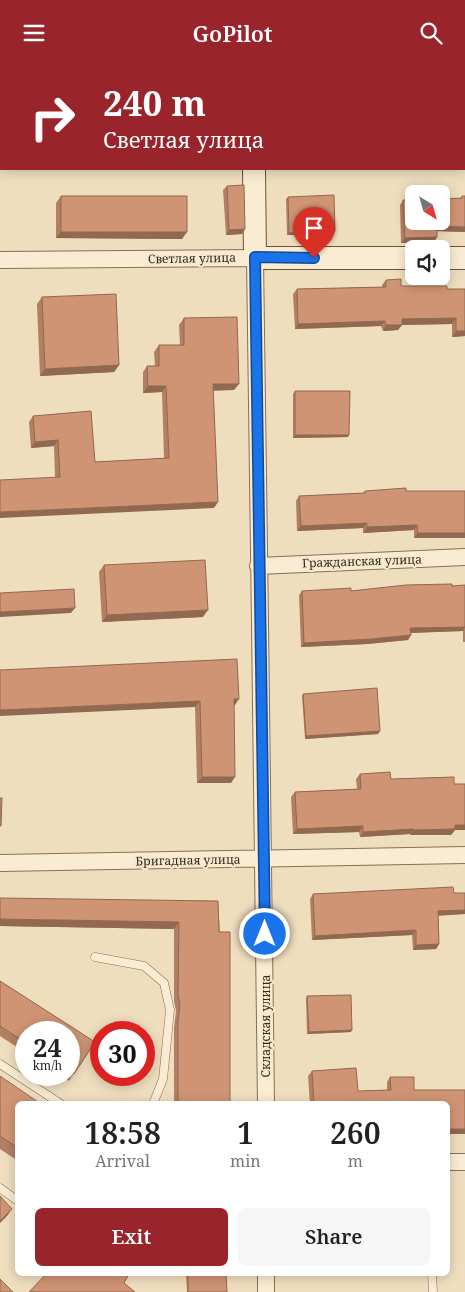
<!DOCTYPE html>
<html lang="en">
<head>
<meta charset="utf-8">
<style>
	body { margin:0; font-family:"Noto Serif",serif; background:#f6f6f6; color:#222; height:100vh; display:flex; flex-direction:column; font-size:19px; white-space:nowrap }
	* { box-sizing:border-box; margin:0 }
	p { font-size:16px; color:#767676 }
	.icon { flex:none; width:28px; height:28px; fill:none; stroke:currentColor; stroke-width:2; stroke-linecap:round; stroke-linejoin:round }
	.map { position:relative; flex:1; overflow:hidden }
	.panel { position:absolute; left:15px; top:1036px; width:435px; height:175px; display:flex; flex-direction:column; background:#fff; border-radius:8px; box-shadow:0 2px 12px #0003 }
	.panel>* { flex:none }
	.top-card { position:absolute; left:0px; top:0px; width:465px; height:105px; box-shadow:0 2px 12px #0003; background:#99242b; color:#fff; overflow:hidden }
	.needle { width:32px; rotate:143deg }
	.tools { position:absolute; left:405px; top:120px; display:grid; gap:10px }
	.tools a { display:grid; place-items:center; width:45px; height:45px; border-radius:8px; background:#fff; box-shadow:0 2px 12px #0003; font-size:25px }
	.speed { position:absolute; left:15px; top:956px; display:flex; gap:10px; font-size:25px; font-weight:700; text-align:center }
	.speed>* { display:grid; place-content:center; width:65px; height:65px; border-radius:50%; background:#fff; box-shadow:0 2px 12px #0003; line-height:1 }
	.speed small { font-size:12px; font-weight:400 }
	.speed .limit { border:8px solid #d22; background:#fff; color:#111 }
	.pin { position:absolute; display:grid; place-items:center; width:42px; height:42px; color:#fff; margin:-51px -21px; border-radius:50% 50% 50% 0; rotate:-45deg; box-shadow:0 0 5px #0007 }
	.pin .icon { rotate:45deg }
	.me { position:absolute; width:55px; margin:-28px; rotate:0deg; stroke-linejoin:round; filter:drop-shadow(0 0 4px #0008) }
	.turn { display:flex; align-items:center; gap:18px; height:105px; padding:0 20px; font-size:22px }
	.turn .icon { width:65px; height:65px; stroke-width:2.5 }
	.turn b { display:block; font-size:35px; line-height:42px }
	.eta { display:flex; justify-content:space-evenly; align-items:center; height:85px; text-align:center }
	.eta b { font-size:30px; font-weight:600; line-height:35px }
	.primary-button { display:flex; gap:10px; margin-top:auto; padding:10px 20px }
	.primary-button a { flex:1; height:58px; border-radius:8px; background:#99242b; color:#fff; font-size:20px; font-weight:600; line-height:58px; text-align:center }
	.primary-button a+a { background:#f6f6f6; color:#222 }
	header { display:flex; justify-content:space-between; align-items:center; height:65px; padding:0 20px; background:#99242b; color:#fff; font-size:22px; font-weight:600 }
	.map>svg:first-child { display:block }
</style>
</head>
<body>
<header><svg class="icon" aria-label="menu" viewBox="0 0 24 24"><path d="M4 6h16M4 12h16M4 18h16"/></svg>GoPilot<svg class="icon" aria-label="search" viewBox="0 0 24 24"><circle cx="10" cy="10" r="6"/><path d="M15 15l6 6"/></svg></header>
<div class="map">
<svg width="465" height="1227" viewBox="0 0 465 1227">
	<rect width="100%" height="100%" fill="#efdebe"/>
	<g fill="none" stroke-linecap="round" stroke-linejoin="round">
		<g stroke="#886e56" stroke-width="9">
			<path id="lane" d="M95 892 144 901 164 918 170 945 163 1014 153 1039
				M0 999 61 1039
				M0 1123 18 1136
				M432 1209 433 1227"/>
		</g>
		<g stroke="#886e56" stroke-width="18">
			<path id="street" d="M0 195 255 193C258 475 264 757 266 1039
				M258 501 465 492
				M0 798 465 790
				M448 1097H465
				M266 1227V1209"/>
		</g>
		<g stroke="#6a4f3a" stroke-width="24">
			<path id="secondary" d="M253 0V1
				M254 104 255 193H414
				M441 193H465"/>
		</g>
		<use href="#lane" stroke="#faecd2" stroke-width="8"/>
		<use href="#street" stroke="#faecd2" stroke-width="16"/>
		<use href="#secondary" stroke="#faecd2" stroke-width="22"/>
	</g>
	<path fill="#b27f63" d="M227 121 245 164 242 169 226 170 223 125Z
		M61 131 182 174 56 173V138Z
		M462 131H465V167L437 166V172L434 177 401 178 400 140 403 135 460 133Z
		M288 132 333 169 287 170 286 134Z
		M386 215 401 221 447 224H465V271L452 272V259L402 260 398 265 383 266 381 261 295 264 293 229 297 224 382 222V220Z
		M42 232 119 300 114 307 40 311 37 239Z
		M184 253 234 325H213L214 443 55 412 54 381 31 383 29 357 33 351 95 397 164 393 162 327 143 328V307L147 301H155L154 287 159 280H180L179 260Z
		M295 326 348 372 293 373V329Z
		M365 426H465V473H414V465L363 468V463L297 466 296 436 299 431 363 428Z
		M104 500 203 552 102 557 99 507Z
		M465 520V577H463V566L411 568V570L408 575 367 579 301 582 299 530 302 526H351Z
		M0 605 235 640H234L231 718H197L195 642Z
		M303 629 380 666 378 669 305 674 302 631Z
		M360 709 391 714 454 719H465V765H455L451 770H410V769L360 772 359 767 293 769 291 732 295 727 357 724 356 714Z
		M454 828 465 849 438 850 439 879 436 884 413 885 412 870 312 875 310 834 313 829Z
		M218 836 230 1039H174V963L176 946 174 936V864L0 861Z
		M0 916 95 977 69 1016 61 1010H69V968H26V988L0 971Z
		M307 931 351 967 307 969 306 934Z
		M356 1003 358 1026 387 1025V1017L390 1012H414V1025H465V1069H448V1039H310L308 1011 312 1006Z
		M0 1011 18 1039V1096L0 1084Z
		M186 1209H226L227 1227H187Z"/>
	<path fill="#916850" d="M437 161 465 162V167L434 166Z
		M245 164 242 169 226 170 229 165Z
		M335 166 333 169 287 170 289 168Z
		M61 167H187L182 174 56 173Z
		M437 172 434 177 401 178 405 173Z
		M456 253 452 259 398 260 402 254Z
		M385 256 381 261 295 264 298 259Z
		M386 260H402L398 265 383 266Z
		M456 266H465V271L452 272Z
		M119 300 114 307 40 311 45 304Z
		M213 319H239L234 325 209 326Z
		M148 321H166L162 327 143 328Z
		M295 370H349L348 372 293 373Z
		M58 375 54 381 31 383 35 377Z
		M218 437 214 443 0 453V447Z
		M367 458 363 463 297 466 301 461Z
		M417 460 414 465 363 468 367 462Z
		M418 468H465V473H414Z
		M75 543 71 548 0 552V547Z
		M208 545 203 552 102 557 107 550Z
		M465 562 463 566 407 568 410 563Z
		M411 570 408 575 367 579 301 582 304 578Z
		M234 634H239L235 640H229Z
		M200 636 195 642 0 651V645Z
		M380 666 378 669 305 674 306 671Z
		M202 712H235L231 718H197Z
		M455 760H465V765H455L451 770H410L413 765Z
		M363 761 359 767 293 769 297 764Z
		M413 764 410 769 360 772 363 767Z
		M465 845V849L435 851 438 846Z
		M0 854 179 857 174 864 0 861Z
		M416 865 412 870 312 875 315 871Z
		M439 879 436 884 413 885 416 880Z
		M352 965 351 967 307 969 309 967Z
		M448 1064H465V1069H448Z
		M12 1144 7 1151 0 1158V1156Z"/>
	<path fill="#cf9473" stroke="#916850" d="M244 120 245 164 229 165 227 121Z
		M334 130 335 166 289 168 288 132Z
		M61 131H187V167H61Z
		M462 131H465V162L437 161V172L405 173 403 135H414V156H441V134L462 133Z
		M401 214V221H447V224H465V266H456V253L402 254V260H386L385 256 298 259 297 224 386 222V215Z
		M116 229 119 300 45 304 42 232Z
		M237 252 239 319H213L218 437 0 447V415L60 412 58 375 35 377 33 351 91 346 95 397 169 393 166 321H148L147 301H159V280H184V253Z
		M295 326H350L349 370H295Z
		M406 423V426H465V468H418L417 460 367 462V458L301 461 299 431 365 428V426Z
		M205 495 208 545 107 550 104 500Z
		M452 519V521L465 520V562L410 563 411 570 371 574 304 578 302 526 351 523V526L406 520Z
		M74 524 75 543 0 547V528Z
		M237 594 239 634H234L235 712H202L200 636 0 645V605Z
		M377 623 380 666 306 671 303 629Z
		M390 707 391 714 454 712V719H465V760H455V764L413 765V764L363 767V761L297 764 295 727 361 724 360 709Z
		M0 733H2L1 761H0Z
		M453 822 454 828H465V845L438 846 439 879 416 880V865L315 871 313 829Z
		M0 833 218 836 219 867H230V1039H178V957L180 939 178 930 179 857 0 854Z
		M0 916 95 977 74 1009 69 1005V968H26V978L0 961Z
		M351 930 352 965 309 967 307 931Z
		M356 1003 358 1026 391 1025 390 1012H414V1025H465V1064H448V1039H314L312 1006Z
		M0 1011 41 1039H18V1083L0 1071Z
		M0 1131 12 1144 0 1156Z
		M46 1209H129L124 1218 135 1227H29Z
		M188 1209H226L227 1227H188Z
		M0 1214 13 1227H0Z"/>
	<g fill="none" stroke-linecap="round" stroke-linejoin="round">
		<g stroke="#114b97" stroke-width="12">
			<path id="route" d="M265 869 255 192 314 193"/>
		</g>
		<use href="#route" stroke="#1a73e8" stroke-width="9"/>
	</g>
	<g text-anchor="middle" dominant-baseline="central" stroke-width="4" stroke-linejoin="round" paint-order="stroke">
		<g font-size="12" fill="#37281c" stroke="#f6e9ce">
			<text transform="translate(192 193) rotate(-1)">Светлая улица</text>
			<text transform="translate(362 496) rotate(-2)">Гражданская улица</text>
			<text transform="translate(188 795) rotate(-1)">Бригадная улица</text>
			<text transform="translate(265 961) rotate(-90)">Складская улица</text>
		</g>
	</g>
</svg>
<div class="tools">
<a><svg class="needle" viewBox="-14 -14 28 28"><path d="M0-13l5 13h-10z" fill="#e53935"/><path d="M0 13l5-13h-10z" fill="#767676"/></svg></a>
<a><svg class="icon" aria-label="sound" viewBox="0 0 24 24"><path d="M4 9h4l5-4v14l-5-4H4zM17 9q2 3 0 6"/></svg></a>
</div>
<div class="speed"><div>24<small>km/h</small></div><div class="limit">30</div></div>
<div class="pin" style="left:314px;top:193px;background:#d93025"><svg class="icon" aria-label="arrive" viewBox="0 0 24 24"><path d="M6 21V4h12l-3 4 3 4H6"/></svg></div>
<svg class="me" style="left:265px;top:869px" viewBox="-20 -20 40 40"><circle r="17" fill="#1a73e8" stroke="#fff" stroke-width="3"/><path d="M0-11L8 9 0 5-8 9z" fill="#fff"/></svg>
<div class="top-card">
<div class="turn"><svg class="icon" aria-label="right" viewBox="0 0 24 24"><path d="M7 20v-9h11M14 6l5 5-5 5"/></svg><div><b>240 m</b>Светлая улица</div></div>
</div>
<section class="panel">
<div class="eta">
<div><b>18:58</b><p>Arrival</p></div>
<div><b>1</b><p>min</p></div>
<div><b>260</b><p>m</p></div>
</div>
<div class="primary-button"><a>Exit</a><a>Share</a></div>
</section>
</div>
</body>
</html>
